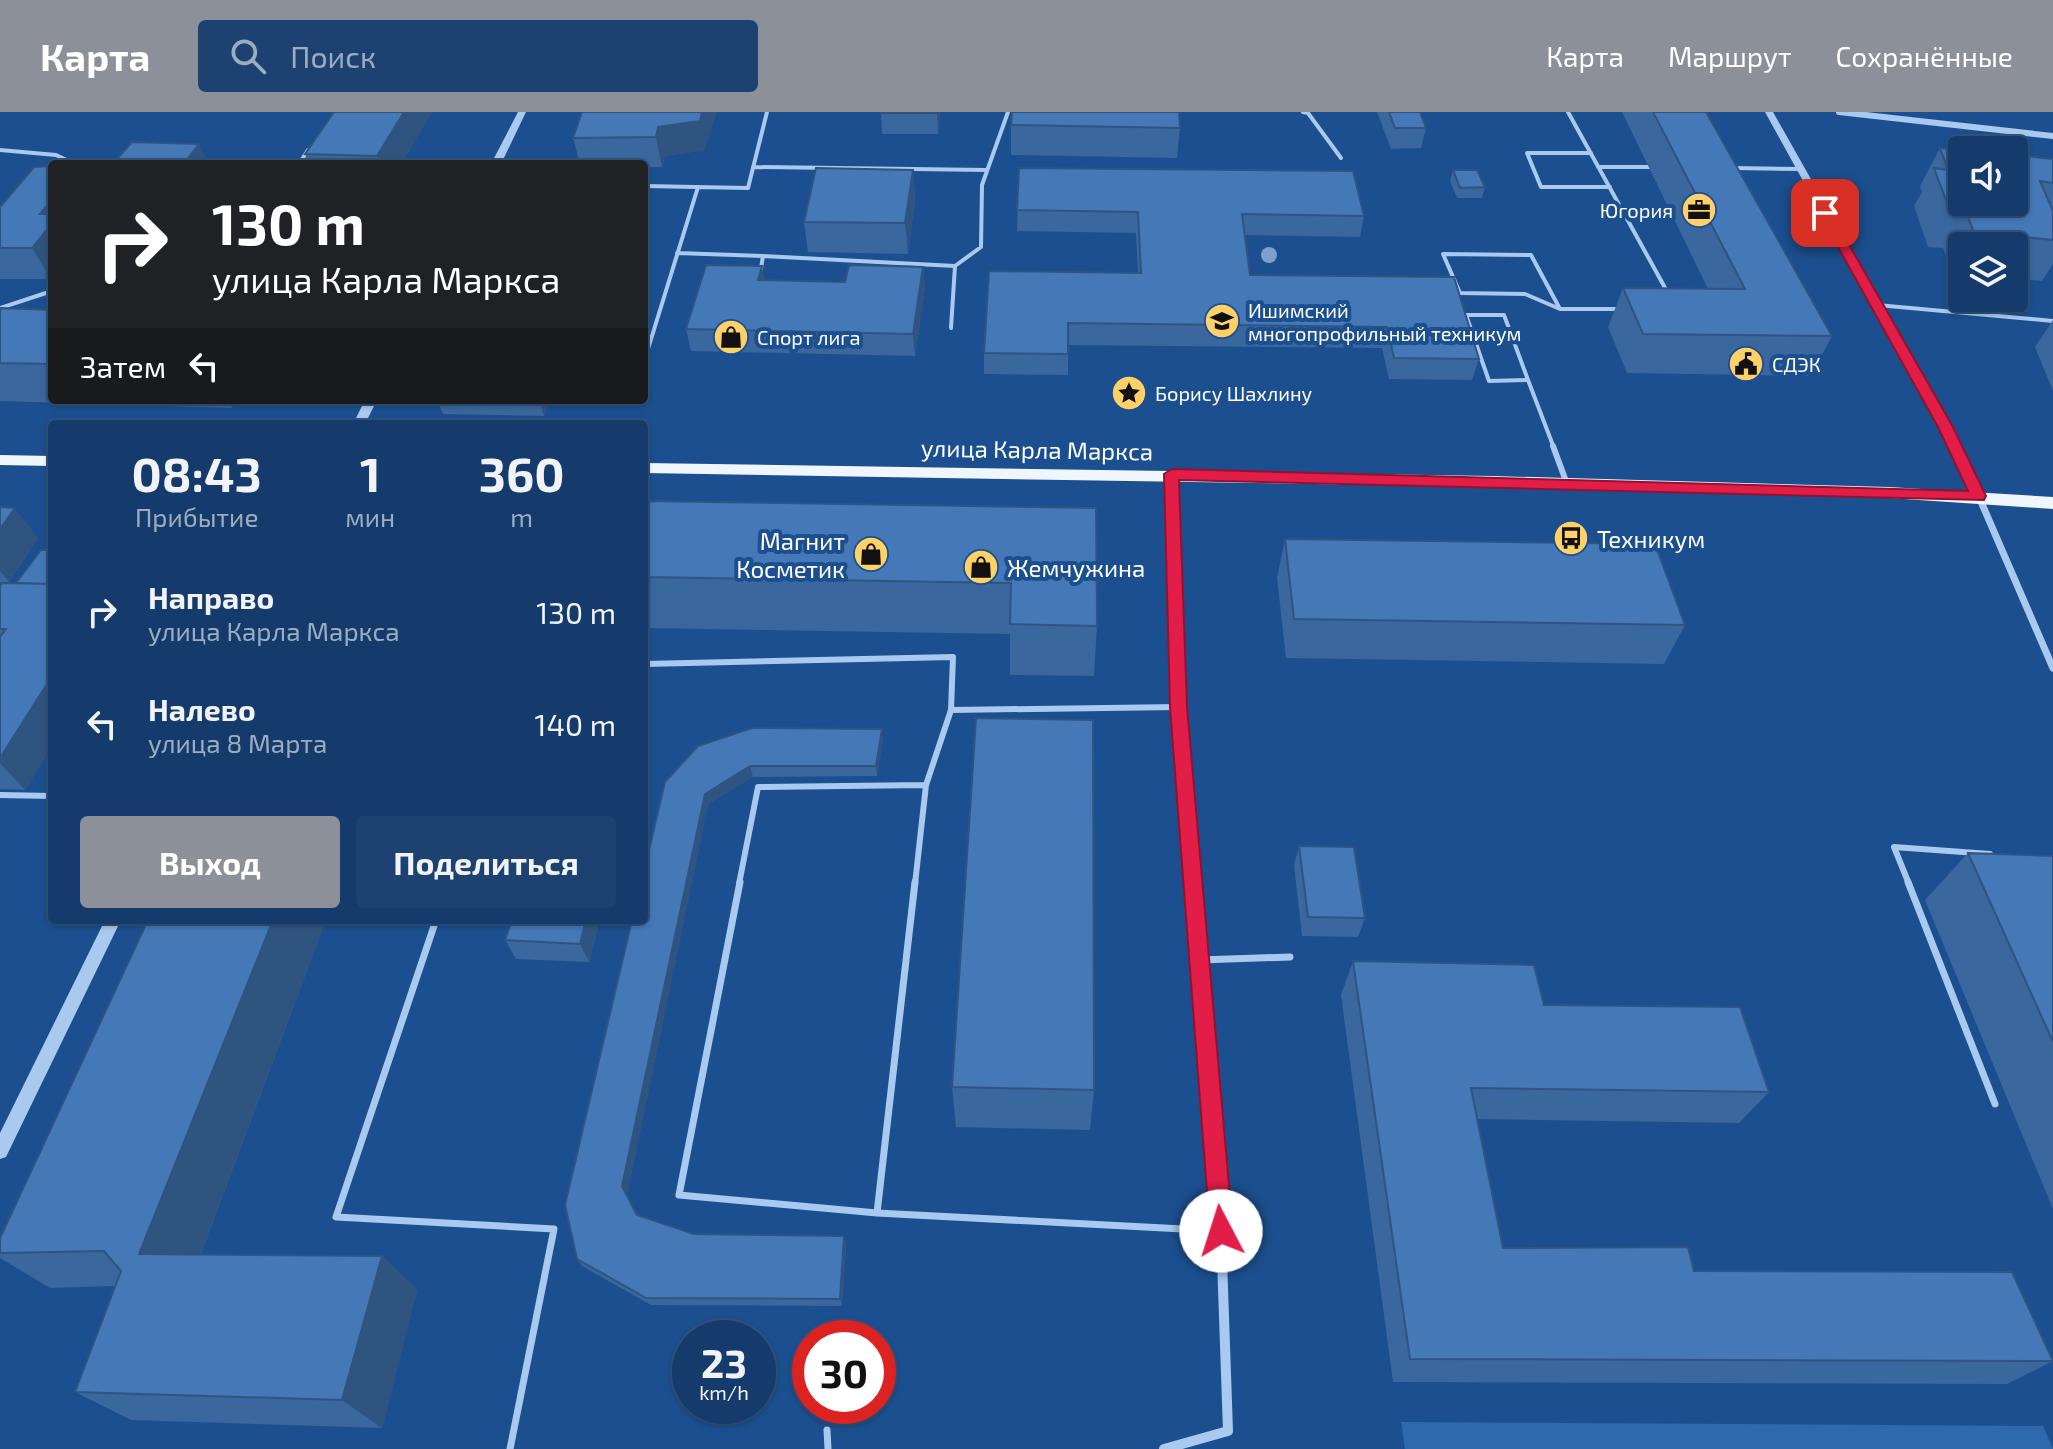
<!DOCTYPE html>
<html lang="ru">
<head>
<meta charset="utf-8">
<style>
	body { margin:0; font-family:"Exo 2",sans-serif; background:#1d4271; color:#f1f3f6; height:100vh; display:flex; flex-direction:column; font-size:30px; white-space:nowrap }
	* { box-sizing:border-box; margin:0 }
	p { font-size:26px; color:#9dadc1 }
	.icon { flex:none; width:44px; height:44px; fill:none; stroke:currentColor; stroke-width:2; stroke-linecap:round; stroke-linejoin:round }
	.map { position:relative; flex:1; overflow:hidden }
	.panel { position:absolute; left:48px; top:308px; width:600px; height:504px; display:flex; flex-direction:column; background:#143b6b; border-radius:8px; box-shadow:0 2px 6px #0004,0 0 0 2px #33557e }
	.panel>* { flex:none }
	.hud { position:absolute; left:48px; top:48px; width:600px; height:244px; border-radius:8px; box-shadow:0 2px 6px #0004,0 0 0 2px #33557e; background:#202124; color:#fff; overflow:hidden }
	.buttons { position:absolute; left:1948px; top:24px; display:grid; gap:16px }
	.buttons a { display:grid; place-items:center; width:80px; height:80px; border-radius:8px; background:#143b6b; box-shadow:0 2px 6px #0004,0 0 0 2px #33557e; font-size:40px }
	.speed { position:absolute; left:672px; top:1208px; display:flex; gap:16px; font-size:40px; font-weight:700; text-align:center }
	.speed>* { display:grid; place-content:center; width:104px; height:104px; border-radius:50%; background:#143b6b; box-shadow:0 2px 6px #0004,0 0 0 2px #33557e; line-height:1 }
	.speed small { font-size:20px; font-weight:400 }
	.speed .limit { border:12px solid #d22; background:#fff; color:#111 }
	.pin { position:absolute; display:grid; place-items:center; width:68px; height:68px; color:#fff; margin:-34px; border-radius:16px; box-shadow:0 4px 12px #0006 }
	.me { position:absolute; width:88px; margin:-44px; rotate:355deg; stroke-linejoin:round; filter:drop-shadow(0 0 6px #0008) }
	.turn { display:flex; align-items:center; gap:28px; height:168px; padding:0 32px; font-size:36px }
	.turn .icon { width:104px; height:104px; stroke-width:2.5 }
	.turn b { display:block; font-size:56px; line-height:68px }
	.then { display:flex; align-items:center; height:76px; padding:0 32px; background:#0003; gap:16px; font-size:30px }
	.eta { display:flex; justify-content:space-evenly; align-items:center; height:136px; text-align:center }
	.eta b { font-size:48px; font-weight:700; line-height:56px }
	.button { display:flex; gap:16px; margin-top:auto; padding:16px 32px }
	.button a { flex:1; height:92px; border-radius:8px; background:#8c9099; color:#fff; font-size:32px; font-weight:700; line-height:92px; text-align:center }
	.button a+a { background:#1d4271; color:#f1f3f6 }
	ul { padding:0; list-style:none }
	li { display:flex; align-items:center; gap:24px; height:112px; padding:0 32px }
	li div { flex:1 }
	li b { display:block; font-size:30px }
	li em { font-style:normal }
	header { display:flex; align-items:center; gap:48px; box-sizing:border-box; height:112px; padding:0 40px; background:#8c9099; color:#fff }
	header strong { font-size:38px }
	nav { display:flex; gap:44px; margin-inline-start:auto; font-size:28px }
	.search { width:560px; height:72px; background:#1d4271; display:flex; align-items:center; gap:20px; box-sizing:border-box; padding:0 28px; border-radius:8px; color:#9dadc1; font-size:30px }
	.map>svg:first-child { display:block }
</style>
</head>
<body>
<header>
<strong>Карта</strong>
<div class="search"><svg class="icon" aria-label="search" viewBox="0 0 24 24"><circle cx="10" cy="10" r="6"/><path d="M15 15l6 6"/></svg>Поиск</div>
<nav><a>Карта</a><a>Маршрут</a><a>Сохранённые</a></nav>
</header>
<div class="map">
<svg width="2053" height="1337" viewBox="0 0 2053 1337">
	<rect width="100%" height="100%" fill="#1b4f8f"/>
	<path fill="#2e69ad" d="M1401 1310 2043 1314 2053 1337H1405Z"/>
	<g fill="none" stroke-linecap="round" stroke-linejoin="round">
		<path stroke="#a9c9ee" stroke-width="4" d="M1303 0 1308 1 1341 46
			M1568 0 1669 183
			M0 38 56 43 75 52
			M1591 41H1527L1541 75H1610
			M299 52 308 38
			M753 55 987 58
			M1598 55H1649
			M1732 56 1800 57
			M644 74 748 76 767 0
			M677 141 763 144 760 162
			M1443 142 1531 143 1560 197 1525 182 1460 181Z
			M763 144 955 154 981 135 982 73 1008 0
			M1877 193 2053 209
			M0 196 52 179
			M1560 197H1623
			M1466 203H1504L1528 268 1489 269Z
			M951 216 955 154
			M644 250 698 75
			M1528 268 1554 336"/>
		<path stroke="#a9c9ee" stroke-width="6" d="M1553 334 1567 372
			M644 552 953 545 951 598 1178 595
			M0 683 52 684
			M739 772 758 675 926 673 951 598
			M915 772 926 673
			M1909 772 1894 735 1990 742"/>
		<path stroke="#a9c9ee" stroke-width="7" d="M740 770 679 1083 877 1101 1221 1119
			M1908 770 1995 992
			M436 808 336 1105 554 1117 510 1337
			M1199 848 1290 845
			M877 1101 915 770
			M827 1318 828 1337"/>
		<path stroke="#a9c9ee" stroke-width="6" d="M1839 0 2053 24"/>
		<path stroke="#a9c9ee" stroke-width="7" d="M1172 362 1178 595 1193 772
			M1979 385 2053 556"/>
		<path stroke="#a9c9ee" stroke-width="10" d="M1164 1337 1228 1319 1221 1119 1192 770"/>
		<path fill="#a9c9ee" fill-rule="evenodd" d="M518 0H526L501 52H491Z
			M1765 0H1773L1951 315 1985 384 1983 387 1979 388 1973 384 1939 315Z
			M365 288H377L365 312H353Z
			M105 808H121L6 1045 0 1047V1021Z"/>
		<path fill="#f0f6ff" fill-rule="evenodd" d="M0 343 52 344V354L0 353Z
			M644 351 1493 364 1889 375 2053 385V397L1889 386 1493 375 644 361Z"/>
	</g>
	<circle fill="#7ea0ca" cx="1269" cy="143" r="8"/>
	<path fill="#3a679d" d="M334 0H432L401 52H309L305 42Z
		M582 0 705 38 665 44 662 55H644V52H580L573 26Z
		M881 0H940L938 22H882Z
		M1377 0H1420L1426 16 1421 36 1391 37Z
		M1622 0H1706L1832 224 1811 264 1627 261 1608 215 1623 176 1708 177Z
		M1011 13 1180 16 1177 46 1011 43Z
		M132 30 209 52H118L116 48Z
		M1940 36 2053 47V152L2042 169 2014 166V134H1962V160L1952 159 1943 136 1928 135 1914 94 1922 80 1920 74Z
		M52 54V166L51 167H0V95Z
		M1019 56 1364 104 1360 125 1245 123 1250 163 1479 247 1472 268 1389 267 1382 236 1068 233V263L984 262V241L1138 161 1136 121 1017 119Z
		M913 58 915 88 908 142 808 140 804 110Z
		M1453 58 1485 75 1482 86H1457L1450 69Z
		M762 154 764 168 845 170 923 155 925 176 915 244 691 239 686 217Z
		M0 196 52 198V288H237L232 296 0 289Z
		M2053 208V279L2035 235Z
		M437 288H550L544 304 443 302Z
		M644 389 1096 396 1097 514 1094 564 1010 563V522L644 516Z
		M0 395 38 426 9 470H0Z
		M1285 427 1685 513 1664 552 1286 546 1277 466Z
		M52 438V634L25 678 0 677V474L16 471Z
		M883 628 877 664 753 665 708 692 627 1082 638 1103 694 1122 844 1124 846 1132 842 1194 651 1193 582 1154 577 1147 665 670Z
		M1299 734 1365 806 1358 825 1302 824 1294 753Z
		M1968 741 2053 744V1097L1925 788Z
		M148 808H326L201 1142 382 1144 417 1178 382 1316 131 1308 75 1280 115 1174 50 1176 0 1146V1126Z
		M600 808 589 850 516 847 505 828Z
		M1353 849 1544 893 1769 980 1739 1011 1477 1007 1503 1136 1694 1159 2053 1249 2007 1272 1393 1270 1341 883Z
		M952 975 1094 978 1090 1018 956 1015Z"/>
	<path fill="#305480" d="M404 0H432L401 52H380L377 44Z
		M702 0H717L705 38 665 44 662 55 656 25 658 15Z
		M937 0H940V1L938 22Z
		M199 32 209 52H186L185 50Z
		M913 58 915 88 908 142 905 111Z
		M52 87V166L51 167 32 136 40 102Z
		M762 154 765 175 758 168Z
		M923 155 925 176 915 244 913 222Z
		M228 288H237L232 296Z
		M539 288H550L544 304Z
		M15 396 38 426 9 470 0 459V417Z
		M52 564V634L25 678 0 651V646Z
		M882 617 883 628 877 664 876 654Z
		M750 654 753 665 708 692 627 1082 622 1074 705 682Z
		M273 808H326L188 1176 139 1142Z
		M586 808H600L589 850 580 832Z
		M844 1124 846 1132 842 1194 840 1187Z
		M382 1144 417 1178 382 1316 342 1288Z"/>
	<path fill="#4478b7" stroke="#305480" stroke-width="2" d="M334 0H404L377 44 305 42Z
		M582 0H702L700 9 658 15 656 25 573 26Z
		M881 0H937V1H880Z
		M1012 0H1179L1180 16 1011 13Z
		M1389 0H1420L1426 16H1395Z
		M1653 0H1706L1832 224 1643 222 1623 176 1745 177Z
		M132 30 199 32 185 50 116 48Z
		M1940 36 1964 38H1962V90H2014V43L2053 47V71L2040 69 2053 99V128L1974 120 1965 98 1949 96 1934 56 1948 58Z
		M518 49 577 50 576 52H517Z
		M52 54V87L40 102H52V111L32 136H0V95L34 55Z
		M816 56 913 58 905 111 804 110Z
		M1019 56 1353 59 1364 104 1242 102 1250 163 1454 165 1479 247 1394 246 1387 215 1068 211V242L984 241 989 159 1141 161 1138 100 1017 98Z
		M1453 58H1477L1485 75 1460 76Z
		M706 153 762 154 758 168 845 170 849 153 923 155 913 222 686 217Z
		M0 196 52 198V252L0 251Z
		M644 389 1096 396 1097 514 1010 512 1011 471 644 465Z
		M0 395 15 396 0 417Z
		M1285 427 1655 432 1685 513 1294 507Z
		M41 438H52V472L16 471Z
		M2 471 52 472V564L0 646V525L6 517H0V474Z
		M976 606 1093 608 1094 978 952 975Z
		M752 616 882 617 876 654H750L705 682 622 1074 637 1103 694 1122 844 1124 840 1187 646 1186 577 1147 565 1093 632 808H644V759L665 670 698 634Z
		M1299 734 1354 735 1365 806 1308 805Z
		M1968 741 2053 744V930Z
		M148 808H273L139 1142 382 1144 342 1288 75 1280 121 1159 104 1139 0 1141V1126Z
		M512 808H586L580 832 505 828Z
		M1353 849 1534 853 1544 893 1740 895 1769 980 1471 976 1503 1136 1688 1135 1694 1159 2012 1160 2053 1249 1410 1247Z"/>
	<path fill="#e11d48" stroke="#92132f" stroke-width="2" d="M1825 97 1831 101 1953 315 1986 384 1984 388 1179 368 1187 595 1233 1119 1229 1127 1221 1131 1213 1127 1210 1119 1170 595 1164 362 1172 357 1968 379 1938 315 1819 101Z"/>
	<defs>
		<g id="office-disc" transform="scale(1.8)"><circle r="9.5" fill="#ffd166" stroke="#1b4f8f"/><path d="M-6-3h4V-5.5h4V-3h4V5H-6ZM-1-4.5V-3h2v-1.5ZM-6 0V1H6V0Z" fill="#111"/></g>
		<g id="university-disc" transform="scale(1.8)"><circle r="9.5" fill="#ffd166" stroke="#1b4f8f"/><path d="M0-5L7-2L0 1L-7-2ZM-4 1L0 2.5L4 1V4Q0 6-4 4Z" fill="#111"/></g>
		<g id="shop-disc" transform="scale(1.8)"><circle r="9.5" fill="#ffd166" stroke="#1b4f8f"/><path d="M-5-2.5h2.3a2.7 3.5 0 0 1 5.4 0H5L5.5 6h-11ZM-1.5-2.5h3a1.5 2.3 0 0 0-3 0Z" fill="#111"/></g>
		<g id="civic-disc" transform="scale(1.8)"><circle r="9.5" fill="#ffd166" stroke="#1b4f8f"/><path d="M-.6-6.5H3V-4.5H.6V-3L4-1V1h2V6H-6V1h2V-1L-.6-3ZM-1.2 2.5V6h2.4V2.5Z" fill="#111"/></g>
		<g id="sight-disc" transform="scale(1.8)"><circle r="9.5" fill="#ffd166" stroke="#1b4f8f"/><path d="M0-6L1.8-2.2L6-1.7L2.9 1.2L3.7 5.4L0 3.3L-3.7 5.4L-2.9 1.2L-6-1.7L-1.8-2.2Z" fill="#111"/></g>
		<g id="bus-disc" transform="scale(1.8)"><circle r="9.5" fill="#ffd166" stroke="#1b4f8f"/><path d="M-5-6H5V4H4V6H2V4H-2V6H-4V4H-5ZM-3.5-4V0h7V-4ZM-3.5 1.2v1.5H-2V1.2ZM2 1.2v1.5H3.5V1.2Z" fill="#111"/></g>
	</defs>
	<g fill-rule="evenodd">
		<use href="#office-disc" x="1699" y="98"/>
		<use href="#university-disc" x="1222" y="209"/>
		<use href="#shop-disc" x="731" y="225"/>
		<use href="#civic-disc" x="1746" y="252"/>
		<use href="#sight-disc" x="1129" y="281"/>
		<use href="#bus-disc" x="1571" y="426"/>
		<use href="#shop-disc" x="871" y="442"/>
		<use href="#shop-disc" x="981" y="455"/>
	</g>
	<g text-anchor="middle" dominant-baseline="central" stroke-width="8" stroke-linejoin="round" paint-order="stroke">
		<g font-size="20" fill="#fff" stroke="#1b4f8f" text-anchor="start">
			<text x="1673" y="98" text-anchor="end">Югория</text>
			<text x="1248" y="198">Ишимский<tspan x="1248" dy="23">многопрофильный техникум</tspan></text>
			<text x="757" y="225">Спорт лига</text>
			<text x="1772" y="252">СДЭК</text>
			<text x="1155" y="281">Борису Шахлину</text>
		</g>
		<g font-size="24" fill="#fff" stroke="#1b4f8f">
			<text transform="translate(1037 337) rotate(1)">улица Карла Маркса</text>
		</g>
		<g font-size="24" fill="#fff" stroke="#1b4f8f" text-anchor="start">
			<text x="1597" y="426">Техникум</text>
			<text x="845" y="428" text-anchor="end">Магнит<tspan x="845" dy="28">Косметик</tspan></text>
			<text x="1007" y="455">Жемчужина</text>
		</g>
	</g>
</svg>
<div class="buttons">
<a><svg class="icon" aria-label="sound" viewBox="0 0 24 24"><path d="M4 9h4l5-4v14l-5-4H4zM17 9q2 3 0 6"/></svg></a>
<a><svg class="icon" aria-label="layers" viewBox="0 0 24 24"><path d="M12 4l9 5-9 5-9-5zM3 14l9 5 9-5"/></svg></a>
</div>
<div class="speed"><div>23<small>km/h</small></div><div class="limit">30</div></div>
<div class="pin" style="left:1825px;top:101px;background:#d93025"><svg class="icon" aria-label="arrive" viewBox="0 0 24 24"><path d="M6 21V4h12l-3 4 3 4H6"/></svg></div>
<svg class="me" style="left:1221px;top:1119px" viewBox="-20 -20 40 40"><circle r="19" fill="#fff"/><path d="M0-13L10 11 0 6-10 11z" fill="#e11d48"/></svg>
<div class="hud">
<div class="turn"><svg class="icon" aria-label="right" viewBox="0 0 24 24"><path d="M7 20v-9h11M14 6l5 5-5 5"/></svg><div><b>130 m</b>улица Карла Маркса</div></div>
<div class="then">Затем<svg class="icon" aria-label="left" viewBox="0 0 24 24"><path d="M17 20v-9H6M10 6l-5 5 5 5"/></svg></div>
</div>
<section class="panel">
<div class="eta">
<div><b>08:43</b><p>Прибытие</p></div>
<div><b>1</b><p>мин</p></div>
<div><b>360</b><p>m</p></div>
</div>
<ul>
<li><svg class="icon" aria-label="right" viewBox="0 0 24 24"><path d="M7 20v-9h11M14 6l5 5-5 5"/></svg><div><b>Направо</b><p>улица Карла Маркса</p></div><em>130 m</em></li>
<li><svg class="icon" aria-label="left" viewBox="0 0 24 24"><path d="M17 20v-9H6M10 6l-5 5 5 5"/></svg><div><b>Налево</b><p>улица 8 Марта</p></div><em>140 m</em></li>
</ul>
<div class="button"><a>Выход</a><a>Поделиться</a></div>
</section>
</div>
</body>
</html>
